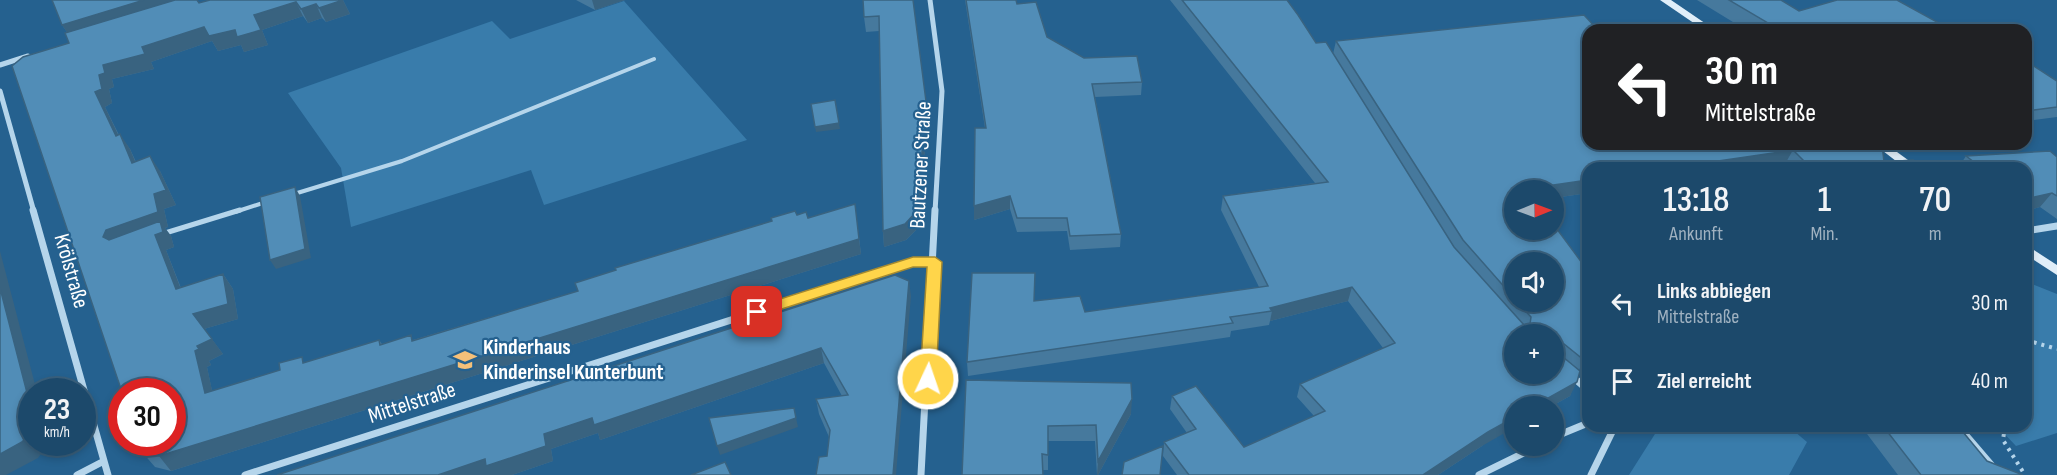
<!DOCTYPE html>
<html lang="de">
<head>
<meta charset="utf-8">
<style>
	body { margin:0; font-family:"Sofia Sans Condensed",sans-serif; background:#255071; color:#f1f3f6; height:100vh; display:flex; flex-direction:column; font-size:22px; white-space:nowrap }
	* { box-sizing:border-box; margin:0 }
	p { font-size:20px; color:#a0b2c1 }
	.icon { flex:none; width:33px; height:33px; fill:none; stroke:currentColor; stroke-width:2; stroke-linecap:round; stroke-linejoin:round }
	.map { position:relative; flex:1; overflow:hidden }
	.drawer { position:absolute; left:1582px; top:162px; width:450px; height:270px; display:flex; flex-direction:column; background:#1c496b; border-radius:18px; box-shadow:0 3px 9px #0003,0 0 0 2px #3a617e }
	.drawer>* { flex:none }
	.banner { position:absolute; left:1582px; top:24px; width:450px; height:126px; border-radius:18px; box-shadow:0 3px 9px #0003,0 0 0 2px #3a617e; background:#202124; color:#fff; overflow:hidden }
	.needle { width:39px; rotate:89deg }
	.buttons { position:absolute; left:1504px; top:180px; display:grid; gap:12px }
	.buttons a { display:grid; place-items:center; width:60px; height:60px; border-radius:50%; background:#1c496b; box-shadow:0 3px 9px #0003,0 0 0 2px #3a617e; font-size:30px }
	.speed { position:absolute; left:18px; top:378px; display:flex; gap:12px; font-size:30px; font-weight:700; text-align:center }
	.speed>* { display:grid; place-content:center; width:78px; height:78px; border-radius:50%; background:#1c496b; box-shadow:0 3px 9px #0003,0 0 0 2px #3a617e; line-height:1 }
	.speed small { font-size:15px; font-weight:400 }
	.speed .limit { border:9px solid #d22; background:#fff; color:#111 }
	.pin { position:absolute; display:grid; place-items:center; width:51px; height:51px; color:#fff; margin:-26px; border-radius:12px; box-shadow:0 3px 9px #0006 }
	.me { position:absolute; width:66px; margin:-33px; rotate:3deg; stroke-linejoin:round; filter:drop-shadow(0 0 4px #0008) }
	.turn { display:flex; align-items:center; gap:21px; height:126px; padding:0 24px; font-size:27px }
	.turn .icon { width:78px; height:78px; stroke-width:2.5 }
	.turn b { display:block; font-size:42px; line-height:51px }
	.eta { display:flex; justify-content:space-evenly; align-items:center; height:102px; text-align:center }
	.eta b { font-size:36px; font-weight:600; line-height:42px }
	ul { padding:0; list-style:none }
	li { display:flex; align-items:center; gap:18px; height:78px; padding:0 24px }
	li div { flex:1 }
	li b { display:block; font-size:22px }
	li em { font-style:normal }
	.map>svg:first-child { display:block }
</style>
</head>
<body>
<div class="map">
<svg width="2057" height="475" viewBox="0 0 2057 475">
	<rect width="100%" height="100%" fill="#25618f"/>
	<path fill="#397cab" d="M624 1 747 140 544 205 531 170 351 227 341 168 288 93 492 21 510 39Z
		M2027 282 2057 294V433L2016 446 1997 426H2026Z
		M1660 426H1788L1807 442 1789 475H1629Z"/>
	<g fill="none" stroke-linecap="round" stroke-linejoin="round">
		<path stroke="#b5d5eb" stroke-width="4" stroke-dasharray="3 5" stroke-linecap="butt" d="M2026 340 2057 349
			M2005 426 2003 440 2025 475"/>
		<path stroke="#b5d5eb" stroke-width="4" d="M294 194 402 161 654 59
			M235 212 266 202"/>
		<path stroke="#b5d5eb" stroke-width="5" d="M162 234 240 210"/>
		<path stroke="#b5d5eb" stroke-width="5" d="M930 0 942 91 935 212
			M0 65 28 56
			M0 91 34 212"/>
		<path stroke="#b5d5eb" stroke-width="7" d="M33 210 108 475
			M2026 231 2057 226
			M1573 377 1588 390
			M1958 426 2000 475
			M1554 437 1588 423
			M77 475 104 461
			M245 475 913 262H935
			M921 475 935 210
			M1479 475 1538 446
			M1591 475 1615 426"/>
		<path fill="#e0eef9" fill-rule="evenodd" d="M1660 0H1671L1715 30H1704Z
			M1874 144H1886L1919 168H1905Z
			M2026 245 2057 265V275L2026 255Z"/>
	</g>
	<path fill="#46799d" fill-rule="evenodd" d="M343 0 350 14 326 22 322 18 308 23 303 16 262 30 268 45 244 52 241 45 218 51 212 41 151 62 154 69 112 79 114 87 109 89 112 103 105 107 119 135 130 149 136 162 160 171 176 205 164 209 168 227 165 228 171 236 174 247 166 250 181 288 223 274 233 289 238 319 204 329 223 354 209 361 211 365 207 367 212 391 379 340 382 344 413 340 578 291 772 221 771 218 797 215 808 218 855 204 861 254 171 471 155 467 142 452 67 32 62 25 199 3Z
		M576 0H625L595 10Z
		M913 0 928 125 916 230 906 240 884 247 883 231 879 31 866 32 864 17Z
		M965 0H1016L1017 4 1047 37 1084 58 1142 82 1141 95 1095 97 1121 234 1120 247 1070 250 1067 231 1017 232 1010 209 974 220V206L985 128Z
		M1170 0H1287L1316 43 1333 54 1336 41 1588 144H1882L1884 162 1919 168H1789L1785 164 1758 168H1588V193L1554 198V190H1515L1588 271V375L1580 368 1570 396 1552 406H1515L1482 446 1438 475H1177L1163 456 1164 442 1187 433 1170 409 1172 396 1244 447 1314 416 1297 397 1300 384 1383 348 1348 301 1270 321 1269 325 1231 331 1230 337 968 376 967 362 1085 312 1259 287 1221 210 1223 196 1315 183ZM1515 262 1554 302H1515Z
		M1697 0H1781L1799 11 1948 28 1947 30H1746Z
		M2026 61 2057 81V117L2026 121Z
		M1966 156 2057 157V219L2040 207 2026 211V168H1958Z
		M911 296 827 456 829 437 819 414 816 399 842 396 824 363 600 440 598 433 551 449 553 461 512 475H277Z
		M966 380 1131 414 1098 475H1097L1095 441H1048V470H1043Z
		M1861 426H1958L1987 461 2023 475H1898Z"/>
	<path fill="#396380" d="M144 0H195L71 38 62 25Z
		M343 0 350 14 326 22 319 8Z
		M592 0H625L595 10Z
		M296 2 303 16 262 30 268 45 244 52 241 45 218 51 212 41 151 62 154 69 112 79 114 87 109 89 112 103 105 107 126 151 116 136 95 92 99 75 103 65 142 47 204 27 254 15Z
		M316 4 322 18 308 23 301 9Z
		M927 109 928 125 916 230 906 240 884 247 883 231Z
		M839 123 840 129 816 132 815 127Z
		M120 134 130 149 142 178 132 163Z
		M1793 150 1785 164 1758 168H1670Z
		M150 156 160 171 176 205 164 209 168 227 165 228 171 236 174 247 166 250 187 305 117 245 103 237 106 230 154 194Z
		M1588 180V193L1554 198V190H1526V189Z
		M295 187 300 196 311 258 276 269 270 260Z
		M2052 193 2040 207 2026 211V199Z
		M1010 196V209L974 220V206Z
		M859 239 861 254 171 471 159 456Z
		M0 251 37 392H32V412L0 288Z
		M223 274 233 289 238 319 204 329 193 314Z
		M909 281 911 296 896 475H893Z
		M1352 287 1348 301 1270 321 1272 311 1270 308Z
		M212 339 223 354 209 361 211 365 207 367 216 409 205 393 195 351 197 346Z
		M821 348 824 363 600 440 598 433 551 449 553 461 512 475H438L485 459 544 434 592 418Z
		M1577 382 1570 396 1552 406H1534Z
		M1132 399 1131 414 1098 475H1097L1098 461Z
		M1515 417V427L1482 446 1438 475H1423L1488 432Z
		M796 418 798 427 720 455 717 446Z
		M32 431V442H50L38 458 6 475H0V454Z"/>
	<path fill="#518db7" stroke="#396380" stroke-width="1.5" fill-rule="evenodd" d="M52 0H144L62 25Z
		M175 0H197L199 3 210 0H343L319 8 316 4 301 9 296 2 254 15 261 30 237 37 235 30 209 36 204 27 142 47 145 54 103 65 105 73 99 75 102 89 95 92 116 136 120 134 132 163 150 156 166 190 154 194 158 212 106 230 103 237 109 240 160 221 163 232 155 235 176 289 223 274 228 304 193 314 212 339 197 346 199 349 195 351 205 393 280 370 279 363 302 357 303 363 379 340 380 345 411 335 412 341 578 291 575 283 616 270 615 268 772 221 771 218 795 211 797 215 806 212 808 218 855 204 859 239 159 456 142 452 138 442H172V392H122L12 66 23 57 69 43 65 33Z
		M863 0H913L927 109 915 213 905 224 883 231 879 16 864 17Z
		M966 0H1016L1017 4 1036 2 1047 37 1084 58 1137 56 1142 82 1092 84 1121 234 1070 236 1067 218H1017L1010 196 974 206 975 128H986Z
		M1182 0H1287L1298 15 1316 43 1326 42 1454 247 1525 326 1530 324 1531 317 1517 302H1554V262H1515V299L1463 240 1336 41 1584 15 1598 30H1588V144H1882L1884 162 1913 160 1919 168H1811L1793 150 1670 168H1588V180L1526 189 1528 190H1515V230H1554V225L1588 271V356L1586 354 1584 360 1564 344 1558 343 1555 348 1557 352 1580 371 1577 382 1534 406H1515V417L1488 432 1423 475H1189L1164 442 1196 429 1172 396 1196 386 1244 447 1325 411 1300 384 1395 343 1352 287 1270 308 1272 311 1230 317 1233 323 967 362 972 273H1035L1034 301 1080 296 1085 312 1268 286 1223 196 1328 182ZM1515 334H1554V374H1515Z
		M1729 0H1781L1799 11 1837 0H1897L1948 28 1942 30H1780Z
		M2026 61 2057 81V107L2026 111Z
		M835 100 839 123 815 127 811 104Z
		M2050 151 2057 157V196L2052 193 2026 199V168H1982L1966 156Z
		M295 187 305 249 270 260 260 197Z
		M895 275 909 281 893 475H816L819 457 827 456 830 430 816 399 848 395 821 348 594 425 592 418 544 434 546 446 486 466 485 459 438 475H277Z
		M0 288 32 412V431L22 442 0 454Z
		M966 380 1131 383 1132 399 1098 461 1096 425 1048 426V455L1042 454 1043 475H962Z
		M794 408 796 418 717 446 709 418Z
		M1883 426H1958L1987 461 2023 475H1921Z
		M1163 446 1160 475H1122L1124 462Z
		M725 462 731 475H691Z"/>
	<path fill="#ffd54a" stroke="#a68a30" stroke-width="1.5" d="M913 257H935L942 262 936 379 934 383H923L920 379 927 267H913L757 317 750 312 752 308Z"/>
	<defs>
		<g id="school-bare" transform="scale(1.8)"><path d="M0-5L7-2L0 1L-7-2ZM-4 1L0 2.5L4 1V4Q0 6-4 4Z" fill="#f5c079" stroke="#25618f" stroke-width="2.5" paint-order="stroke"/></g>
	</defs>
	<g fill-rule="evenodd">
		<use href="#school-bare" x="465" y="360"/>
	</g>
	<g text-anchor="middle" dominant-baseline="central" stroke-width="4.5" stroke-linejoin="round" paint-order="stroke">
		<g font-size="22" fill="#fff" stroke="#25618f">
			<text transform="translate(921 165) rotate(-87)">Bautzener Straße</text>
			<text transform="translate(71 271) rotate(74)">Krölstraße</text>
			<text transform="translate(412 403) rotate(-18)">Mittelstraße</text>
		</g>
		<g font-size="22" font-weight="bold" fill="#fff" stroke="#25618f" text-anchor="start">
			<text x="483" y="347">Kinderhaus<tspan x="483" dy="25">Kinderinsel Kunterbunt</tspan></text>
		</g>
	</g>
</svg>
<div class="buttons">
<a><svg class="needle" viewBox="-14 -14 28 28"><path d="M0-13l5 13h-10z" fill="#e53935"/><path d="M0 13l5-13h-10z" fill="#a0b2c1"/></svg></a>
<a><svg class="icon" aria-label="sound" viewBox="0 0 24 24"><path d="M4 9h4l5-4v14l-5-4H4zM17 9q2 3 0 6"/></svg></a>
<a>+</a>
<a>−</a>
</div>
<div class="speed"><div>23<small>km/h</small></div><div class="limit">30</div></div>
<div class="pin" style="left:757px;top:312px;background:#d93025"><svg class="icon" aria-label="arrive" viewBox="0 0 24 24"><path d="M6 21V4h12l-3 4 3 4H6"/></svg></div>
<svg class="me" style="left:928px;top:379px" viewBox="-20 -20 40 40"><circle r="17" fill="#ffd54a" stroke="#fff" stroke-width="3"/><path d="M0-11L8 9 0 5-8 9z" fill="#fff"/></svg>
<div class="banner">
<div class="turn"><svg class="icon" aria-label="left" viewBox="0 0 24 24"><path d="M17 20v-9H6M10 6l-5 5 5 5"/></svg><div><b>30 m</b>Mittelstraße</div></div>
</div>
<section class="drawer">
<div class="eta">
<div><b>13:18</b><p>Ankunft</p></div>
<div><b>1</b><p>Min.</p></div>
<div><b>70</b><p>m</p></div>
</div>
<ul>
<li><svg class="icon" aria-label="left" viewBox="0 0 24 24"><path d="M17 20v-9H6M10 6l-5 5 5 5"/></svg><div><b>Links abbiegen</b><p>Mittelstraße</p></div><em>30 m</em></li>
<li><svg class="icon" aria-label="arrive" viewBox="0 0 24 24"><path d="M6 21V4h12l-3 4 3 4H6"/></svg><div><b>Ziel erreicht</b></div><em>40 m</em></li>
</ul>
</section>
</div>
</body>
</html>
